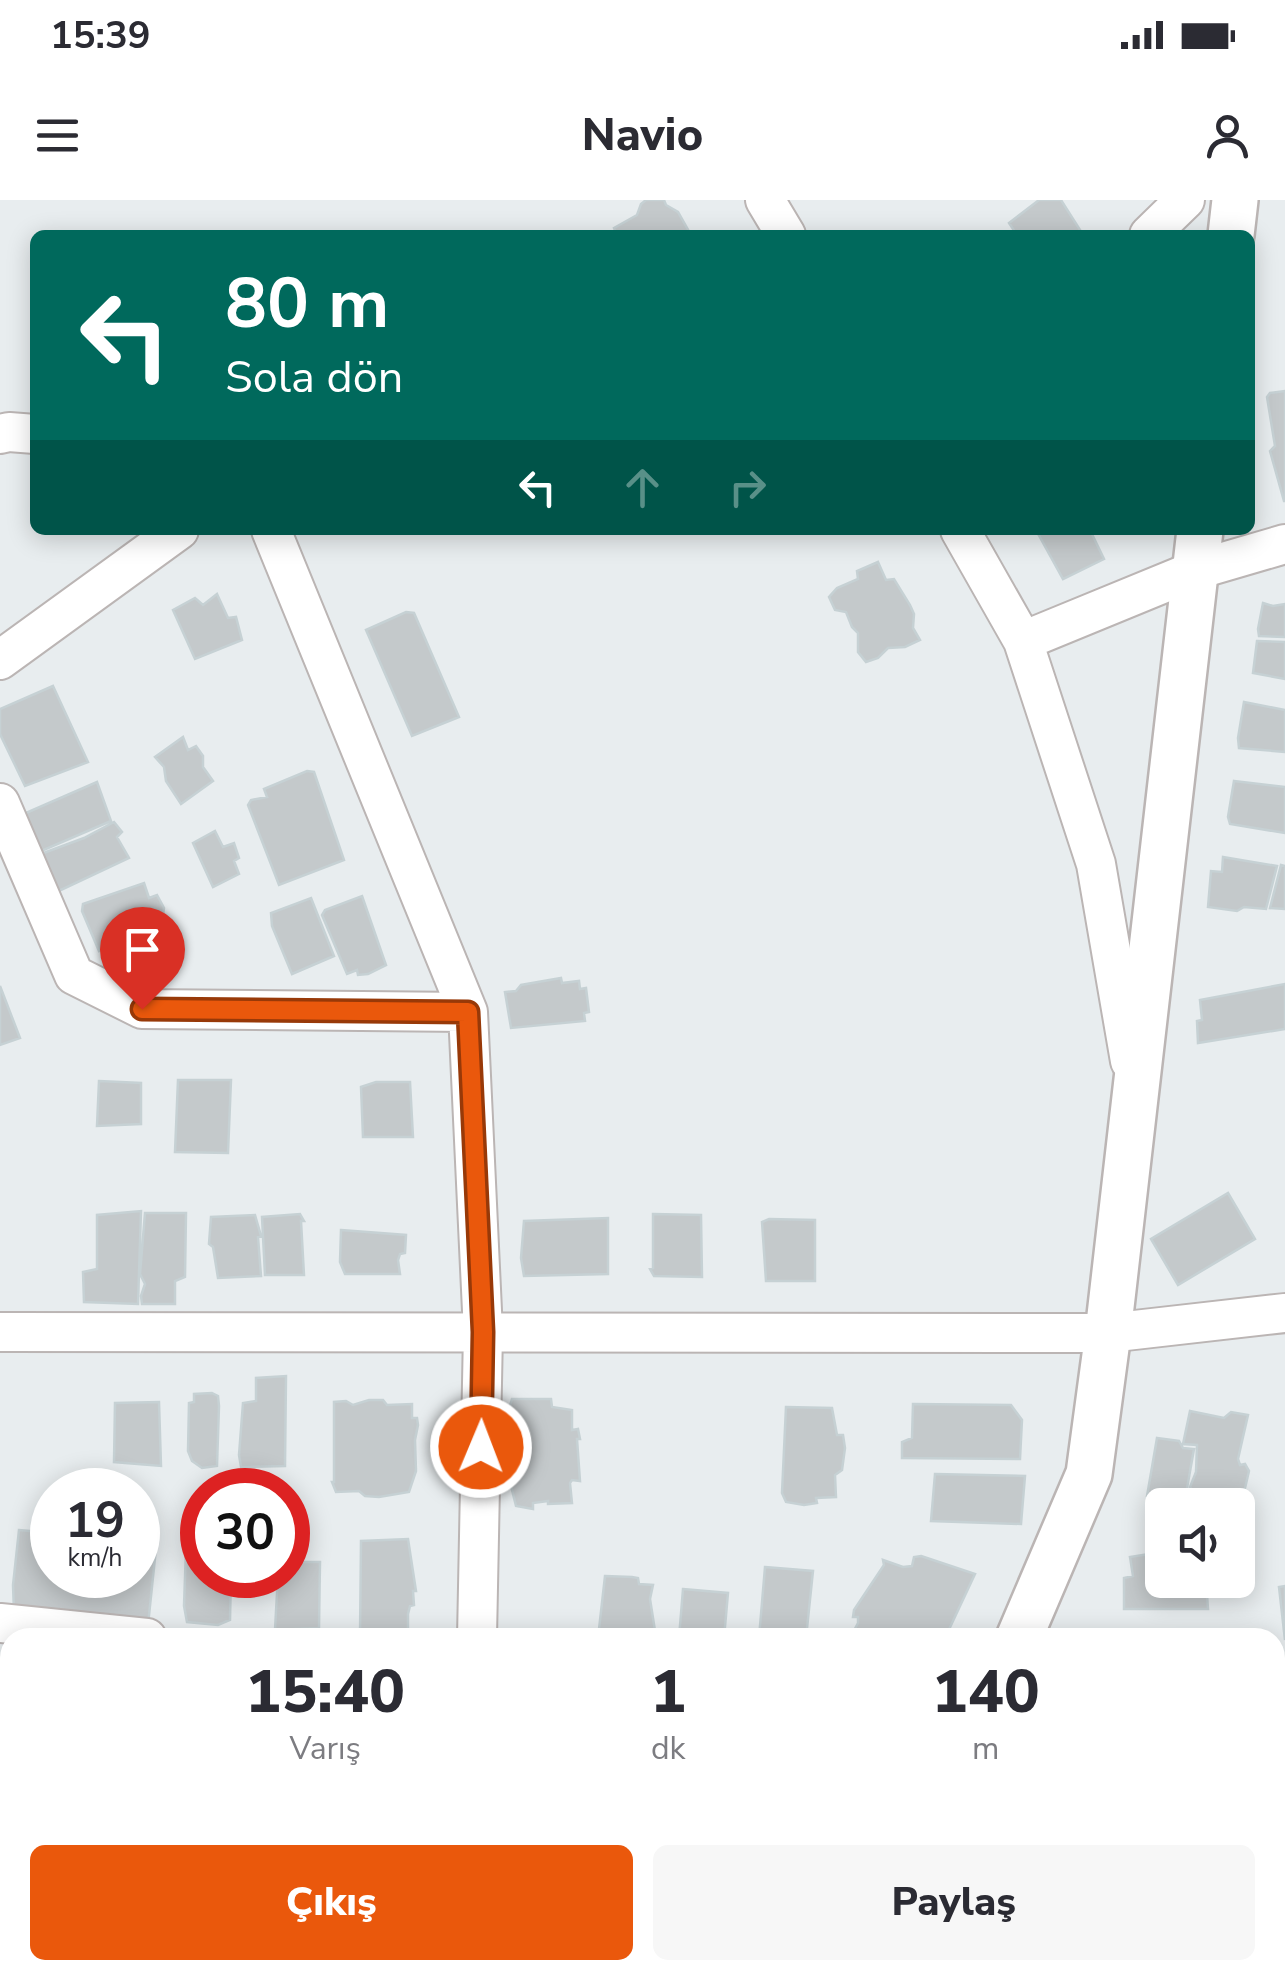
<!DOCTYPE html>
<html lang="tr">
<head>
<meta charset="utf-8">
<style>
	body { margin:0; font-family:"Nunito Sans",sans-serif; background:#f7f7f7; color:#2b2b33; height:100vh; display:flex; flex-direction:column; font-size:38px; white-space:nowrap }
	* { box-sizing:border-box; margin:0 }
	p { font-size:32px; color:#7c7c81 }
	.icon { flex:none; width:55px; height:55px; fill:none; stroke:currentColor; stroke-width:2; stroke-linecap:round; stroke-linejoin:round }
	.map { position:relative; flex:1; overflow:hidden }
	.drawer { position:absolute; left:0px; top:1428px; width:1285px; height:352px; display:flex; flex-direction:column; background:#fff; border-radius:30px 30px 0 0; box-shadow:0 5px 25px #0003 }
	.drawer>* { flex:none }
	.banner { position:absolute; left:30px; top:30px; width:1225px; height:305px; border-radius:15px; box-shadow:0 5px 25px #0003; background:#00695c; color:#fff; overflow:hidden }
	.buttons { position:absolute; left:1145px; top:1288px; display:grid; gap:20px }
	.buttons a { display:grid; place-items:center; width:110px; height:110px; border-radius:15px; background:#fff; box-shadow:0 5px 25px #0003; font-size:50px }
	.speed { position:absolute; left:30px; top:1268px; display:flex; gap:20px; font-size:50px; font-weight:700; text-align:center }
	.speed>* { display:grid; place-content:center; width:130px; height:130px; border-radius:50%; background:#fff; box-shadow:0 5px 25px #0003; line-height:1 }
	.speed small { font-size:25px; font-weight:400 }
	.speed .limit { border:15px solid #d22; background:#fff; color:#111 }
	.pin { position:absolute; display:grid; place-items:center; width:85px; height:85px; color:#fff; margin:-102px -42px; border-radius:50% 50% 50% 0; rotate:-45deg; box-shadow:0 0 10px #0007 }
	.pin .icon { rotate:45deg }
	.me { position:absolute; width:110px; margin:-55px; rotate:1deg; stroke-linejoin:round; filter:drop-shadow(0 0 8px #0008) }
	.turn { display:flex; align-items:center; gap:35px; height:210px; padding:0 30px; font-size:45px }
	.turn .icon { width:130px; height:130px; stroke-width:2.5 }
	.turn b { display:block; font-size:70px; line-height:85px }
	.lanes { display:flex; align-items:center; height:95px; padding:0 30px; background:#0003; justify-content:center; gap:50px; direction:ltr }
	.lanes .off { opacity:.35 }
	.eta { display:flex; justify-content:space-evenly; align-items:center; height:170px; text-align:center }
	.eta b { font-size:60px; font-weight:800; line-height:70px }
	.action { display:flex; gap:20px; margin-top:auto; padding:20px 30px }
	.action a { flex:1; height:115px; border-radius:15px; background:#ea580c; color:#fff; font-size:40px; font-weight:800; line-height:115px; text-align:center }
	.action a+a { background:#f7f7f7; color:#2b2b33 }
	.status { display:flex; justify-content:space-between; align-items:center; height:70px; padding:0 50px; background:#fff; direction:ltr }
	.status svg { height:28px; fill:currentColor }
	header { display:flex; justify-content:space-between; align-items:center; height:130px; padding:0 30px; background:#fff; font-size:45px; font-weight:800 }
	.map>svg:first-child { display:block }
</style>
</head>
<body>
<div class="status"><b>15:39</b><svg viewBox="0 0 49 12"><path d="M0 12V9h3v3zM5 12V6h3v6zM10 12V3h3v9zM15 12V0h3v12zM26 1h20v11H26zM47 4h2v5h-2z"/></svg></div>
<header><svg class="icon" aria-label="menu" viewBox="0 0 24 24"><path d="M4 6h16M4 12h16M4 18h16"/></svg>Navio<svg class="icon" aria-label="person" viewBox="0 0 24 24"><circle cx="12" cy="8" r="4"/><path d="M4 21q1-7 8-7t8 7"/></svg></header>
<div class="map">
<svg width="1285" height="1778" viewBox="0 0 1285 1778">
	<rect width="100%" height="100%" fill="#e8edef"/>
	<path fill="#c4c9cb" stroke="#c6d1d4" stroke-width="2.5" d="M646 0H664L666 5 678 12 691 35H617L614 28 637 15 641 4Z
		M1039 0H1061L1082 33 1017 35 1009 23Z
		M1285 191V301H1284L1270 251 1275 246 1267 197 1270 193Z
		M1036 330H1090L1104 359 1063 379Z
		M878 362 886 380 894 379 910 405 914 414 913 428 920 440 905 447 888 448 878 458 866 462 858 452V433L852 427 846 412 835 410 829 397 837 388 858 379 857 371Z
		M217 394 228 418 236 417 242 440 195 459 173 410 195 398 203 405Z
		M1263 403 1273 406 1285 404V437L1259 436 1258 429Z
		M406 412 414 413 459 517 412 536 366 430Z
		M1257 441 1285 442V479L1253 473Z
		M53 486 88 562 25 586 0 534V509Z
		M1244 502 1285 510V552L1239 548 1238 538Z
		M183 537 188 550 196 546 203 556V567L213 581 181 604 166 581 164 567 155 557Z
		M307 571 314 572 344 660 279 685 248 605 251 600 267 597 264 589Z
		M1234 581 1285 587V633L1230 624 1228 617Z
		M97 582 111 621 39 652 12 615 26 613Z
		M114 622 122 632 117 637 129 658 46 697 30 658 84 638Z
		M215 631 223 647 234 643 239 658 234 661 239 674 213 687 193 643Z
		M1223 657 1277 666 1266 709 1244 707 1237 711 1208 707 1211 671 1222 672Z
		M1281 665 1285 666V709L1270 708Z
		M144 683 149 698 157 695 164 708 162 723 169 740 127 764 117 743 99 751 82 711 83 704Z
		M362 696 386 765 368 774 358 775 357 770 347 774 322 715 325 710Z
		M311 698 334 756 292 774 272 726 271 713Z
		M561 778 562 783 579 781 580 789 586 788 589 812 584 813 585 821 511 828 505 792 516 791 521 785Z
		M1285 784V829L1198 843 1197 821 1202 820 1200 800Z
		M0 786 20 838 0 845Z
		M178 880H231L228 953 175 952Z
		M99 881 141 883V924L97 926Z
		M376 882H410L413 937H363L361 887Z
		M1228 993 1255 1039 1178 1085 1151 1039Z
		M141 1011 138 1104 84 1102 83 1072 97 1069V1015Z
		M145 1013H186L185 1077 175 1081V1104H142L141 1096 145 1084 140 1074Z
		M300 1014 304 1021H301L304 1075H265L262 1017Z
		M653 1014 701 1015 702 1077 654 1076 650 1069 653 1068Z
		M255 1015 261 1036 258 1037 261 1076 218 1078 213 1047 209 1044 211 1017Z
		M608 1018V1074L524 1076 521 1058 524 1021Z
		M769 1019 815 1020V1081H766L762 1022Z
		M341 1030 406 1035 405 1053 400 1054 398 1060 400 1074H345L340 1062Z
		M286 1176 285 1266 241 1267 239 1255 243 1203 256 1201V1178Z
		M212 1193 218 1196 219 1206 217 1266 202 1268 192 1261 188 1251 189 1203 194 1202V1194Z
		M512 1199H551L552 1207 572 1210V1230L578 1229 580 1239H577L580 1281 572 1280 570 1283 572 1303 548 1304V1301L533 1303V1309L516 1306 510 1282 517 1272 515 1239 518 1238 517 1234 512 1235 510 1206Z
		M369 1200H383L387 1205 412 1204V1218H417L418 1225 415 1240 416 1271 409 1292 379 1297 365 1296 359 1291 336 1292 332 1282H334V1202L346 1201 353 1205Z
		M159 1202 161 1266 114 1262 115 1203Z
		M913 1204 1011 1205 1022 1220 1020 1259 902 1258V1242L912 1238Z
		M786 1207 832 1208 837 1235H843L845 1248 842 1270 835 1275 836 1297 816 1298 817 1303 804 1305 786 1302 782 1293Z
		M1190 1211 1224 1218 1231 1212 1248 1215 1238 1259 1240 1265 1245 1264 1249 1271 1242 1301 1193 1291 1190 1287 1196 1272 1197 1245 1183 1244Z
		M1157 1238 1179 1241 1183 1248 1194 1249 1184 1305 1147 1296Z
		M935 1274 1025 1276 1021 1324 931 1321Z
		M19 1330 52 1333V1375H138V1338L157 1339 148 1425 14 1412 13 1385Z
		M408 1339 416 1391H413L414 1405 410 1406 408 1414V1438L360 1437 361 1341Z
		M1162 1346V1380H1206L1208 1409H1124V1378L1133 1376 1130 1357 1149 1354 1148 1348Z
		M199 1347H202V1375H231L230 1420 218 1425 187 1422 184 1406 186 1349Z
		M299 1353 301 1362H320L319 1428 275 1430 278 1375H288V1354Z
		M921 1356 975 1374 945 1438H850L858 1423V1417H853L854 1410 884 1365 883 1360 903 1367 912 1366 914 1357Z
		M765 1367 813 1371 806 1438H759Z
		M605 1376 632 1377 638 1378 639 1384 653 1385 650 1399 656 1437 598 1438Z
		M1285 1386V1440L1279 1387Z
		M683 1389 728 1393 724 1438H679Z
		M237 1770H296L295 1778H236Z
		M328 1770H372L371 1778H327Z
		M480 1770H532L530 1778H475Z
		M561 1770H630L629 1778H560Z
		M696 1770H771L769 1778H747Z
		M935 1770H1060L1061 1778H936Z
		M1178 1770 1179 1778H1110L1109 1771Z
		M1223 1770H1272V1778H1224Z"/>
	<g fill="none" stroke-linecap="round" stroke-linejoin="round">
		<g stroke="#bbb5b4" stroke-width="42">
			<path id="minor" d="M765 0 786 35
				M1149 35 1185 0
				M0 234 9 232 35 234
				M271 330 468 812 483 1132 477 1438
				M960 330 1023 441 1096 664 1130 861
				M1023 441 1196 370 1285 344
				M0 460 179 330
				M0 603 74 775 142 809 468 812
				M0 1132 1108 1133 1285 1113
				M0 1423 147 1438
				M1275 1491 1285 1490"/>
		</g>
		<g stroke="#bbb5b4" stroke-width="50">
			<path id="tertiary" d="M1231 35 1235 0
				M1019 1438 1089 1274 1108 1133 1200 330
				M0 1769 58 1778
				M861 1778 865 1770"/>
		</g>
		<use href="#minor" stroke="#fff" stroke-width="38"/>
		<use href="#tertiary" stroke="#fff" stroke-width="45"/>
	</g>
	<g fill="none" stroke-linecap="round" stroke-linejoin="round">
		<g stroke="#983908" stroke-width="25">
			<path id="route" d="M142 809 468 812 483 1132 481 1247"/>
		</g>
		<use href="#route" stroke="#ea580c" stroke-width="18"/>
	</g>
</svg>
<div class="buttons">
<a><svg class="icon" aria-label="sound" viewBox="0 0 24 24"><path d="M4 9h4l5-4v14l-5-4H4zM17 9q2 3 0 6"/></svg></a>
</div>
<div class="speed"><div>19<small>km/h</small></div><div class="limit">30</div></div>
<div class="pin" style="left:142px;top:809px;background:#d93025"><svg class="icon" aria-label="arrive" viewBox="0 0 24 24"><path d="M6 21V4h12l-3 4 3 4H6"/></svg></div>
<svg class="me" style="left:481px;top:1247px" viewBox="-20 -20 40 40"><circle r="17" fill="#ea580c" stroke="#fff" stroke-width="3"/><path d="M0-11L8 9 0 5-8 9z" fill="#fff"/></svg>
<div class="banner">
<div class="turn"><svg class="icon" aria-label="left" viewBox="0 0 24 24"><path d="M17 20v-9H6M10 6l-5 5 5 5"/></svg><div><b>80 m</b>Sola dön</div></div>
<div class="lanes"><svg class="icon" aria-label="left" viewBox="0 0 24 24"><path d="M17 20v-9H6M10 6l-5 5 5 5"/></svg><svg class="icon off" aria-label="ahead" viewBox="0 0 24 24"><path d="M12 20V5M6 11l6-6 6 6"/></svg><svg class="icon off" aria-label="right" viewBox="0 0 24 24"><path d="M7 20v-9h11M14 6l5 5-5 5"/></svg></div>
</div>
<section class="drawer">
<div class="eta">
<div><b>15:40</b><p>Varış</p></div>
<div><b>1</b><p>dk</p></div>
<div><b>140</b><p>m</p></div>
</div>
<div class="action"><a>Çıkış</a><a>Paylaş</a></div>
</section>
</div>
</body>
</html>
